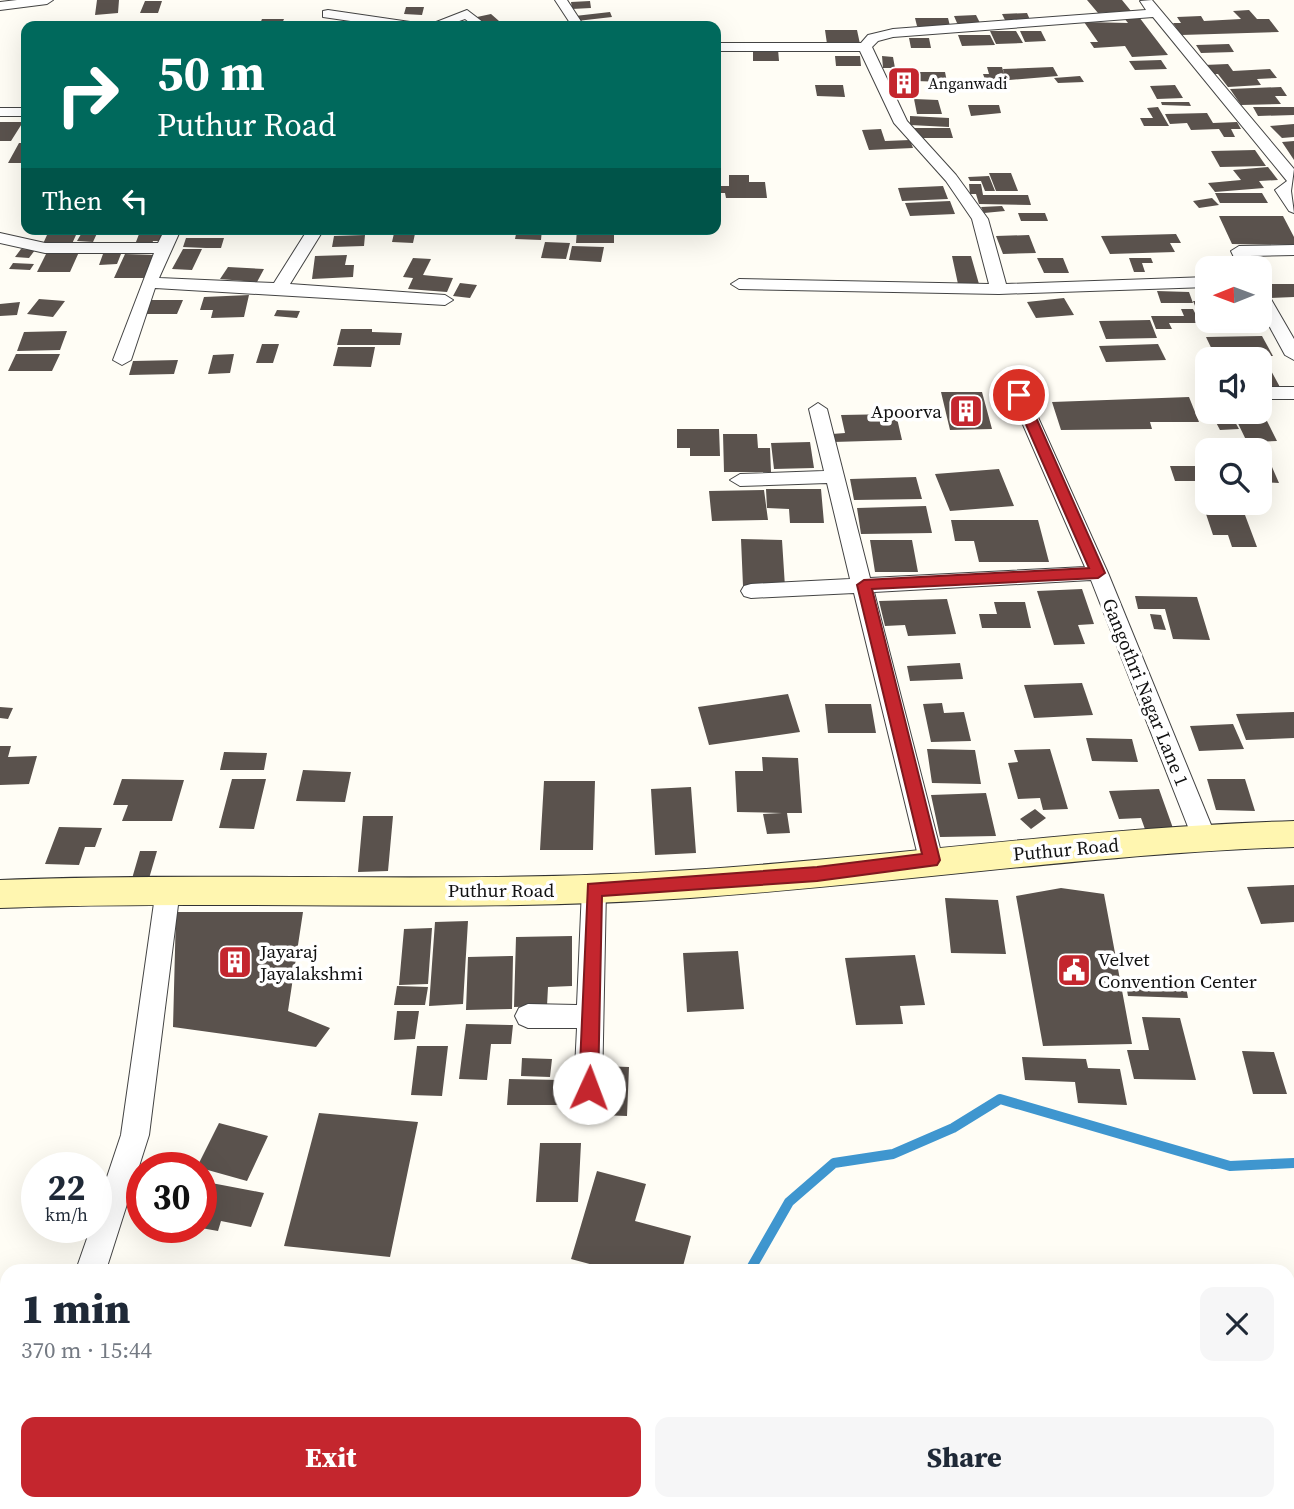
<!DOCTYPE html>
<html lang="en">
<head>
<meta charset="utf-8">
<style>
	body { margin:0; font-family:"Source Serif 4",serif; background:#f6f6f7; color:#1f2937; height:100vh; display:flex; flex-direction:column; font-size:26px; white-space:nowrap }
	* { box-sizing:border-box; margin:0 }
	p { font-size:23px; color:#747a83 }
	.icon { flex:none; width:38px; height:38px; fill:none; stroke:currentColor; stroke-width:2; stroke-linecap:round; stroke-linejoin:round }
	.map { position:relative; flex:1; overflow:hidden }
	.sheet { position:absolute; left:0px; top:1264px; width:1295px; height:247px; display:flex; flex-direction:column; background:#fff; border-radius:21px 21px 0 0; box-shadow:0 7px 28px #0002 }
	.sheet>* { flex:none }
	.hud { position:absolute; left:21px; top:21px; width:700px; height:214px; border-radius:14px; box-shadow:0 7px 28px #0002; background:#00695c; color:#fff; overflow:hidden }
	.needle { width:46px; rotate:269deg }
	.controls { position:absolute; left:1195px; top:256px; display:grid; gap:14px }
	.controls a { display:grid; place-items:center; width:77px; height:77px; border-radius:14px; background:#fff; box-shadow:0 7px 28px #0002; font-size:35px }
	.speed { position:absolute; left:21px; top:1152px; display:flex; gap:14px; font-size:35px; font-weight:700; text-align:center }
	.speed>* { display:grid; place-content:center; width:91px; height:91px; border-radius:50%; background:#fff; box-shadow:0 7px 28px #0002; line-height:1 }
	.speed small { font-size:18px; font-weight:400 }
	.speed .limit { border:10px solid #d22; background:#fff; color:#111 }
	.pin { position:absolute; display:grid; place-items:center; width:60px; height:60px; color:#fff; margin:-30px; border:4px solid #fff; border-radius:50%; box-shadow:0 2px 7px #0007 }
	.me { position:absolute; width:77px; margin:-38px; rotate:2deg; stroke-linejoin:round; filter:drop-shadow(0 0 5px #0008) }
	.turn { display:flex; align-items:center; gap:24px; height:147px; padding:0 21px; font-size:32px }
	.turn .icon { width:91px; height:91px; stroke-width:2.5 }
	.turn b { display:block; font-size:49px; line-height:60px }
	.then { display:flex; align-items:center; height:66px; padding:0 21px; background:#0003; gap:14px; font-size:26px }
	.round { display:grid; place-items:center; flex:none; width:74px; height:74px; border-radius:14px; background:#f6f6f7 }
	.summary { display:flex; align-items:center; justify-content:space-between; height:119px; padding:0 21px }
	h1 { font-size:42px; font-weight:800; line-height:52px }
	.action { display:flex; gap:14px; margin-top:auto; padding:14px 21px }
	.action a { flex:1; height:80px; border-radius:14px; background:#c4262e; color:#fff; font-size:28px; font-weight:800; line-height:80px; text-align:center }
	.action a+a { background:#f6f6f7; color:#1f2937 }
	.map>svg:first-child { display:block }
</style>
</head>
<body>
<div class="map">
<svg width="1294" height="1509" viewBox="0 0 1294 1509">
	<rect width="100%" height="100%" fill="#fffdf5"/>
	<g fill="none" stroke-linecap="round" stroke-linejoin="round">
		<path stroke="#3f96cf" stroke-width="10" d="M750 1270 789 1202 834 1163 893 1154 953 1128 1000 1099 1230 1166 1294 1163
			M566 1509 575 1503"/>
	</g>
	<path fill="#5a524d" d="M97 0H119L118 13 95 15Z
		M1087 0H1122L1131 11 1098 13Z
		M145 1H162L158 13H140Z
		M590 1 591 8 572 9 571 2Z
		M406 7H424L422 15 404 14Z
		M1249 10 1257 19H1269L1279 32 1181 35 1173 23H1181L1177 17 1201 16 1204 21 1241 19 1233 11Z
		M610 12 612 17 577 21 575 16Z
		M1027 13 1031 22H1006L1002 14Z
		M491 14 499 21 485 24 477 17Z
		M976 15 980 23H957L954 16Z
		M1139 17 1168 55 1132 57 1125 46 1094 48 1090 42H1098L1084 22 1128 23 1124 18Z
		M915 18H948L950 26H917Z
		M262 19H284L281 26H259Z
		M825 30H857L860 44H827Z
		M990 31H1016L1023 43 996 44Z
		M1020 31H1041L1046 41 1025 42Z
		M958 35H990L995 45 962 46Z
		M909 38H929L931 48H911Z
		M1229 44 1234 52 1201 53 1196 45Z
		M753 49H778L779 61H753Z
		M835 56H860L861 66H836Z
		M882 56 893 57 895 68H883Z
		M1161 60 1167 69 1135 70 1129 61Z
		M1228 64 1233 71 1270 69 1277 78 1257 79 1261 85 1228 87 1218 74H1210L1204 65Z
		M987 67H1002L1004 74 1003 69 1053 67 1058 76 986 82 983 74H989Z
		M913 72H945L947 82 915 81Z
		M1080 76 1084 82 1058 83 1054 78Z
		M815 85H843L845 97 817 96Z
		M1175 85 1183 98 1157 99 1150 86Z
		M1281 87 1287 96H1275L1281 104 1241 105 1230 89Z
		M914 99 938 100 942 114H917Z
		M1161 102H1189L1191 106 1162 105Z
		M968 105H999L1001 113 971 116Z
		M1158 107 1169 126H1144L1140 118H1153L1147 108Z
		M1253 107H1294V115L1258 116Z
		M1207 113 1213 123 1237 122 1241 129H1231L1235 137H1224L1219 129 1191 130 1187 123 1170 124 1165 114Z
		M910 116 949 118V127L910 125Z
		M0 122H23L11 141H0Z
		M1294 124V137L1282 138 1270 126Z
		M914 128H950L953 138H917Z
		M881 129 885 141 910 140 913 148 869 150 862 130Z
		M1294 141V160L1282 142Z
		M19 143H26V163H8Z
		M1255 150 1266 166 1220 167 1211 151Z
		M1268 167 1278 180 1259 181 1264 188 1215 192 1208 183 1241 180 1233 170Z
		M989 173H1011L1018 191H996Z
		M729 175H749V182H765L767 198H726L725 193H716V186H729Z
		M989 176 995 191H985L981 181H970L968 177Z
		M969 184H981L983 195H1028L1031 205 979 204 976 194H970Z
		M943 186 948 199 902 201 898 188Z
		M1215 193H1262L1268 203H1220Z
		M1212 198 1219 205 1199 208 1193 201Z
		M950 201 955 214 910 216 905 203Z
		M1002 206 1005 211 984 213 981 207Z
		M1018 213H1045L1048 221H1021Z
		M1219 216H1283L1294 237V245L1232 244Z
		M84 229H99L93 242 77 241Z
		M141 229H168L163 241H153L151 247H134Z
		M332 229H370L369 232 331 233Z
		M395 229H416L413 243 392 242Z
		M517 229H542L541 240 515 239Z
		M577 229H614V243H576Z
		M1176 234 1181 243H1170L1175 252 1110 254 1101 236Z
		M47 235H76L71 246H42Z
		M365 235 364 246 332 247 334 236Z
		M1029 235 1036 253 1003 254 996 236Z
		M186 238H224L221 248H206L183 247Z
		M545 242 570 243 566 259 541 258Z
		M572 246 604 247 601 262 569 260Z
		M21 249 35 250 29 258 15 257Z
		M183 249H202L192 270 172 269Z
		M47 252H79L70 272H37Z
		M103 254H121L117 264 99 265Z
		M125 254 155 255 146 278H114Z
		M347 255 345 265H354L353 277 312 279 315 256Z
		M952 256H971L979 284H958Z
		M413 258 431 259 423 275 453 278 447 292 408 289 413 278 403 277Z
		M1037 258H1063L1069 273H1044Z
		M1129 258H1151L1153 263H1142L1145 272H1134Z
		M13 263 34 264 30 270 9 269Z
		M228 267 264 269 257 282 220 279Z
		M460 283 477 285 470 298 453 296Z
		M1261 284H1294V297L1268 298Z
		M1157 291 1189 292 1193 303H1161Z
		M249 295 244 317 211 318 213 310H200L204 297Z
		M1064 298 1074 315 1036 318 1027 302Z
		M39 299 65 301 53 317 27 314Z
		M150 300H183L177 314H144Z
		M1193 301H1208V320H1244L1248 331 1205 330Z
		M20 302 17 315 0 316V304Z
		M1181 309H1193L1200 323H1169L1172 329H1156L1151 316H1184Z
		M277 310 300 311 297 318 274 316Z
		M1150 320 1157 338 1106 339 1099 321Z
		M341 329H372V332L402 333 400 345H337Z
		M67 331 60 350 17 351 24 332Z
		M1262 336 1273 356 1216 358 1206 337Z
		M262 344H279L273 363H256Z
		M1158 344 1166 360 1106 362 1099 346Z
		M338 347H375L371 367 333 366Z
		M16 354H60L52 371H8Z
		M234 354 230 373 208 374 213 355Z
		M178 360 174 374 129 375 133 361Z
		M1260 367H1269L1281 389 1260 390Z
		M941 392H982L992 429 950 430Z
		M1189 397 1199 422H1150L1152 429 1061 430 1052 402Z
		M1260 407 1277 441 1247 442 1232 411H1260Z
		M1210 411H1229L1239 429 1220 430Z
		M896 414 902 440 833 442 832 434 845 433 841 415Z
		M677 429H719L720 456H690V448H677Z
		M723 434H757L758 448H770L771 472H724Z
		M810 442 814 468 774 469 771 443Z
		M1170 466H1208V481H1175Z
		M1260 467H1272L1279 483 1260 482Z
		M999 469 1014 506 950 511 935 474Z
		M916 477 922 499 854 500 850 479Z
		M766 489H821L824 523H790L789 509 767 508Z
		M764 490 768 520 712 521 709 491Z
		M926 506 932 533 861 534 857 508Z
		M1206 514 1245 515 1257 547H1232L1228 535H1213Z
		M951 520H1038L1049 562H979L974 541H955Z
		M741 539 782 540 785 587 743 586Z
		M870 540H912L918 572H875Z
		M1082 589 1094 624 1078 625 1085 644 1054 645 1037 591Z
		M1135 596 1197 597 1210 640 1173 639 1165 609H1138Z
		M947 599 956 634 908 636 905 625 885 626 879 601Z
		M994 602H1025L1031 628H982L979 614H997Z
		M1150 614 1161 615 1166 630 1154 629Z
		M960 663 963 679 910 681 907 666Z
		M1082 683 1093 715 1034 718 1024 685Z
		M788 694 800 732 709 745 698 707Z
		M942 703 944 713 964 712 971 741 931 742 923 704Z
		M825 704H871L876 733H828Z
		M0 707 13 708 8 719 0 718Z
		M1294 712V738L1246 740 1236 714Z
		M1233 724 1244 749 1199 751 1190 726Z
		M1086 738 1132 739 1138 762 1092 761Z
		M0 746H11L8 757 37 756 29 784 0 785Z
		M927 749 975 750 981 784 932 783Z
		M1050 749 1068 809 1043 810 1040 798 1018 799 1008 763 1018 762 1014 750Z
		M224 752 267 753 264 770H220Z
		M762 757 798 758 802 813H787L790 833 767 834 763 814 782 813 737 812 735 771H763Z
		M303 770 351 772 345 802 296 801Z
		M122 779 184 780 172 821H122L128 805H113Z
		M232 779H266L254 829 219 828Z
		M1207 779H1245L1255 811 1216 810Z
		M544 781H595L593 850H540Z
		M691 787 696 853 655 855 651 789Z
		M1159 789 1174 831 1146 832 1141 818 1119 819 1109 791Z
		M986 793 996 836 940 837 931 795Z
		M1035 809 1046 818 1031 829 1020 819Z
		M363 816H393L388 871 358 872Z
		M59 827 102 828 95 847H85L79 865 45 864Z
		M140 851H157L148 882H131Z
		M1294 885V922L1261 924 1247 887Z
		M1061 888 1104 894 1132 1044 1043 1046 1016 896Z
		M945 898 998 900 1006 954 951 953Z
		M176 912H303L288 1011 330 1028 316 1047 173 1027Z
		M468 921 463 1004 429 1006 435 922Z
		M432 928 428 984 399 985 404 929Z
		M572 936V986L548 987 547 1006 514 1007 516 937Z
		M738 951 744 1009 687 1012 683 953Z
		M915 955 925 1005 900 1006 903 1024 856 1025 845 958Z
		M513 956 512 1009 466 1010 468 957Z
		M1125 979 1185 981 1188 998 1128 996Z
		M397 986 428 987 425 1005H394Z
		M397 1011H419L415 1039 394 1040Z
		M1142 1017 1180 1018 1196 1080 1134 1079 1127 1050H1149Z
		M466 1024 513 1025 511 1044H491L487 1080 459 1079Z
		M417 1046H448L442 1096 411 1095Z
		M1242 1051 1274 1052 1287 1094H1253Z
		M1022 1057 1086 1059 1088 1068 1120 1069 1127 1105 1078 1103 1075 1082 1025 1080Z
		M522 1058 552 1059 550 1077 521 1076Z
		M570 1065 629 1067 627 1116 567 1114Z
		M509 1079 561 1080 559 1105H507Z
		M319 1113 418 1122 390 1257 284 1246Z
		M219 1123 268 1136 247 1181 197 1167Z
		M540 1143H581L578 1202H536Z
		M597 1171 646 1184 635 1221 691 1236 682 1270H612L571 1259Z
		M201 1181 264 1193 251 1227 221 1221 218 1231 201 1228Z
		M1288 1390H1294V1470H1288Z"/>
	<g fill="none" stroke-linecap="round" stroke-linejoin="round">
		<g stroke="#444" stroke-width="2">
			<path id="street" d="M17 0H53L47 4 0 10V2Z
				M555 0H567L584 26H572Z
				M1152 0 1294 169 1291 191 1294 213 1289 211 1275 190 1287 181 1153 17 893 37 878 41 872 47 907 121 956 175 988 219 1006 284 1208 277V287L999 294 739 289 731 284 739 279 989 284 972 219 946 181 894 123 860 51H716V43H861L868 35 893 29 1146 10 1140 1Z
				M328 10 410 22 417 26H385L323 17V11Z
				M467 10 488 26H474L465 19 445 26H426Z
				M0 108H26V116H0Z
				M165 229H181L159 278 274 283 308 229H324L290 284 445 295 453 300 445 305 155 288 131 360 122 365 113 360 154 253H45L0 243V233L45 243H158Z
				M1294 245V255L1249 256 1255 268H1239L1231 251 1239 246Z
				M1260 289 1268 294 1294 339V360L1285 355 1260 309Z
				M1260 387H1294V399H1260Z
				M1205 388 1208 400 1199 398 1196 394Z
				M1019 389 1028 395 1108 573 1216 837 1212 844 1204 847 1196 844 1192 837 1091 580 874 592 943 860 940 867 931 870 922 867 919 860 854 593 751 598 744 596 741 591 744 586 751 584 850 579 827 483 740 486 730 480 740 474 824 471 809 409 818 403 827 409 870 578 1085 567 1010 395Z
				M168 879 177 882 180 889 149 1135 106 1270H76L91 1227H96V1210L121 1135 156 889 159 882Z
				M594 879 603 882 606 889 602 1089 598 1098 588 1102 578 1098 574 1089 577 1028H528L519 1024 515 1016 519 1008 528 1004 577 1005 582 889 585 882Z
				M0 1489H7V1503H112L114 1509H0Z
				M621 1503H657L659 1509H621Z
				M905 1503H937L935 1509H903Z"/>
		</g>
		<g stroke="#333" stroke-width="2">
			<path id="secondary" d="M1294 821V847C1092 854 892 884 690 898 461 914 230 899 0 908V880C230 871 461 885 690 870 892 857 1092 827 1294 821Z"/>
		</g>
		<use href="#street" fill="#fff" fill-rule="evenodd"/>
		<use href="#secondary" fill="#fff6b0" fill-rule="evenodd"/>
	</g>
	<path fill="#c4262e" stroke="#7f191e" stroke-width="2" d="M1019 391 1026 395 1105 573 1098 578 872 589 940 860 937 865 817 881 602 896 598 1088 595 1095 589 1097 582 1095 579 1088 588 884 817 867 922 854 857 585 864 580 1089 568 1013 395Z"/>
	<defs>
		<g id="building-square" transform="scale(1.75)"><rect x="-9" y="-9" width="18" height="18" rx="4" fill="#c4262e" stroke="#fff"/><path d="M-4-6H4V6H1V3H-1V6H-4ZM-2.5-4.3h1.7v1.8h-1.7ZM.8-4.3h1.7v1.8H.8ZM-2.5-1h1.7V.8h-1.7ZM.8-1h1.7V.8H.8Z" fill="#fff"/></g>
		<g id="civic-square" transform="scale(1.75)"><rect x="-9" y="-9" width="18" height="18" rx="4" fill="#c4262e" stroke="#fff"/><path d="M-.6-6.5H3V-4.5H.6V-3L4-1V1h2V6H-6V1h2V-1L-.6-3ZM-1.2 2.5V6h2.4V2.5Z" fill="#fff"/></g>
	</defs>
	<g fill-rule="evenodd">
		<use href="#building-square" x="904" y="83"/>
		<use href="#building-square" x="966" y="411"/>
		<use href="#building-square" x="235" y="962"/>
		<use href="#civic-square" x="1074" y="970"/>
	</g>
	<g text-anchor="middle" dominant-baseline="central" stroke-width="7" stroke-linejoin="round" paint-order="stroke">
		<g font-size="16" fill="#111" stroke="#fff" text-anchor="start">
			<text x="928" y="83">Anganwadi</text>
		</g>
		<g font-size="19" fill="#111" stroke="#fff" text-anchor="start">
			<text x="942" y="411" text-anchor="end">Apoorva</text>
			<text x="260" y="951">Jayaraj<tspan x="260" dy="22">Jayalakshmi</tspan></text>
			<text x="1098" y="959">Velvet<tspan x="1098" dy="22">Convention Center</tspan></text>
		</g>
		<g font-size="19" fill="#111" stroke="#fff">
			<text transform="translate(1146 692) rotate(68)">Gangothri Nagar Lane 1</text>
			<text transform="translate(1066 849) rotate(-5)">Puthur Road</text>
			<text x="501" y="890">Puthur Road</text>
		</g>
	</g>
</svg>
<div class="controls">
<a><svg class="needle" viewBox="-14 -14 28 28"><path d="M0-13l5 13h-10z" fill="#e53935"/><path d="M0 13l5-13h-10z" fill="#747a83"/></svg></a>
<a><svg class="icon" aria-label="sound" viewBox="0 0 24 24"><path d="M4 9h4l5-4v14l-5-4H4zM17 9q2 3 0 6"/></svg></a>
<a><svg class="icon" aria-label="search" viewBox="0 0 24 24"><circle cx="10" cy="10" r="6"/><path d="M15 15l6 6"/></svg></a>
</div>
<div class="speed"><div>22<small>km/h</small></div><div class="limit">30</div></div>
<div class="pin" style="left:1019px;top:395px;background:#d93025"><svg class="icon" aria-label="arrive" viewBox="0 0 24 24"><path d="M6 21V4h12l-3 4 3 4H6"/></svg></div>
<svg class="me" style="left:589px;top:1088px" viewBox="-20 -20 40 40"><circle r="19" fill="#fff"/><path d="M0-13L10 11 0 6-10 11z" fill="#c4262e"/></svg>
<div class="hud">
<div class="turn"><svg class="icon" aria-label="right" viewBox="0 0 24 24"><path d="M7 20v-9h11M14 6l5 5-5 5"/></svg><div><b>50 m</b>Puthur Road</div></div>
<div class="then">Then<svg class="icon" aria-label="left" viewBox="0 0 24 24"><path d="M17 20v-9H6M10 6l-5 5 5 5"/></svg></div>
</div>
<section class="sheet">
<div class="summary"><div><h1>1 min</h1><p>370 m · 15:44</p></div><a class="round"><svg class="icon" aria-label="close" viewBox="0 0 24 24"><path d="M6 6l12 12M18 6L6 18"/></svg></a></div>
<div class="action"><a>Exit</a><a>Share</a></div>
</section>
</div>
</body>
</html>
